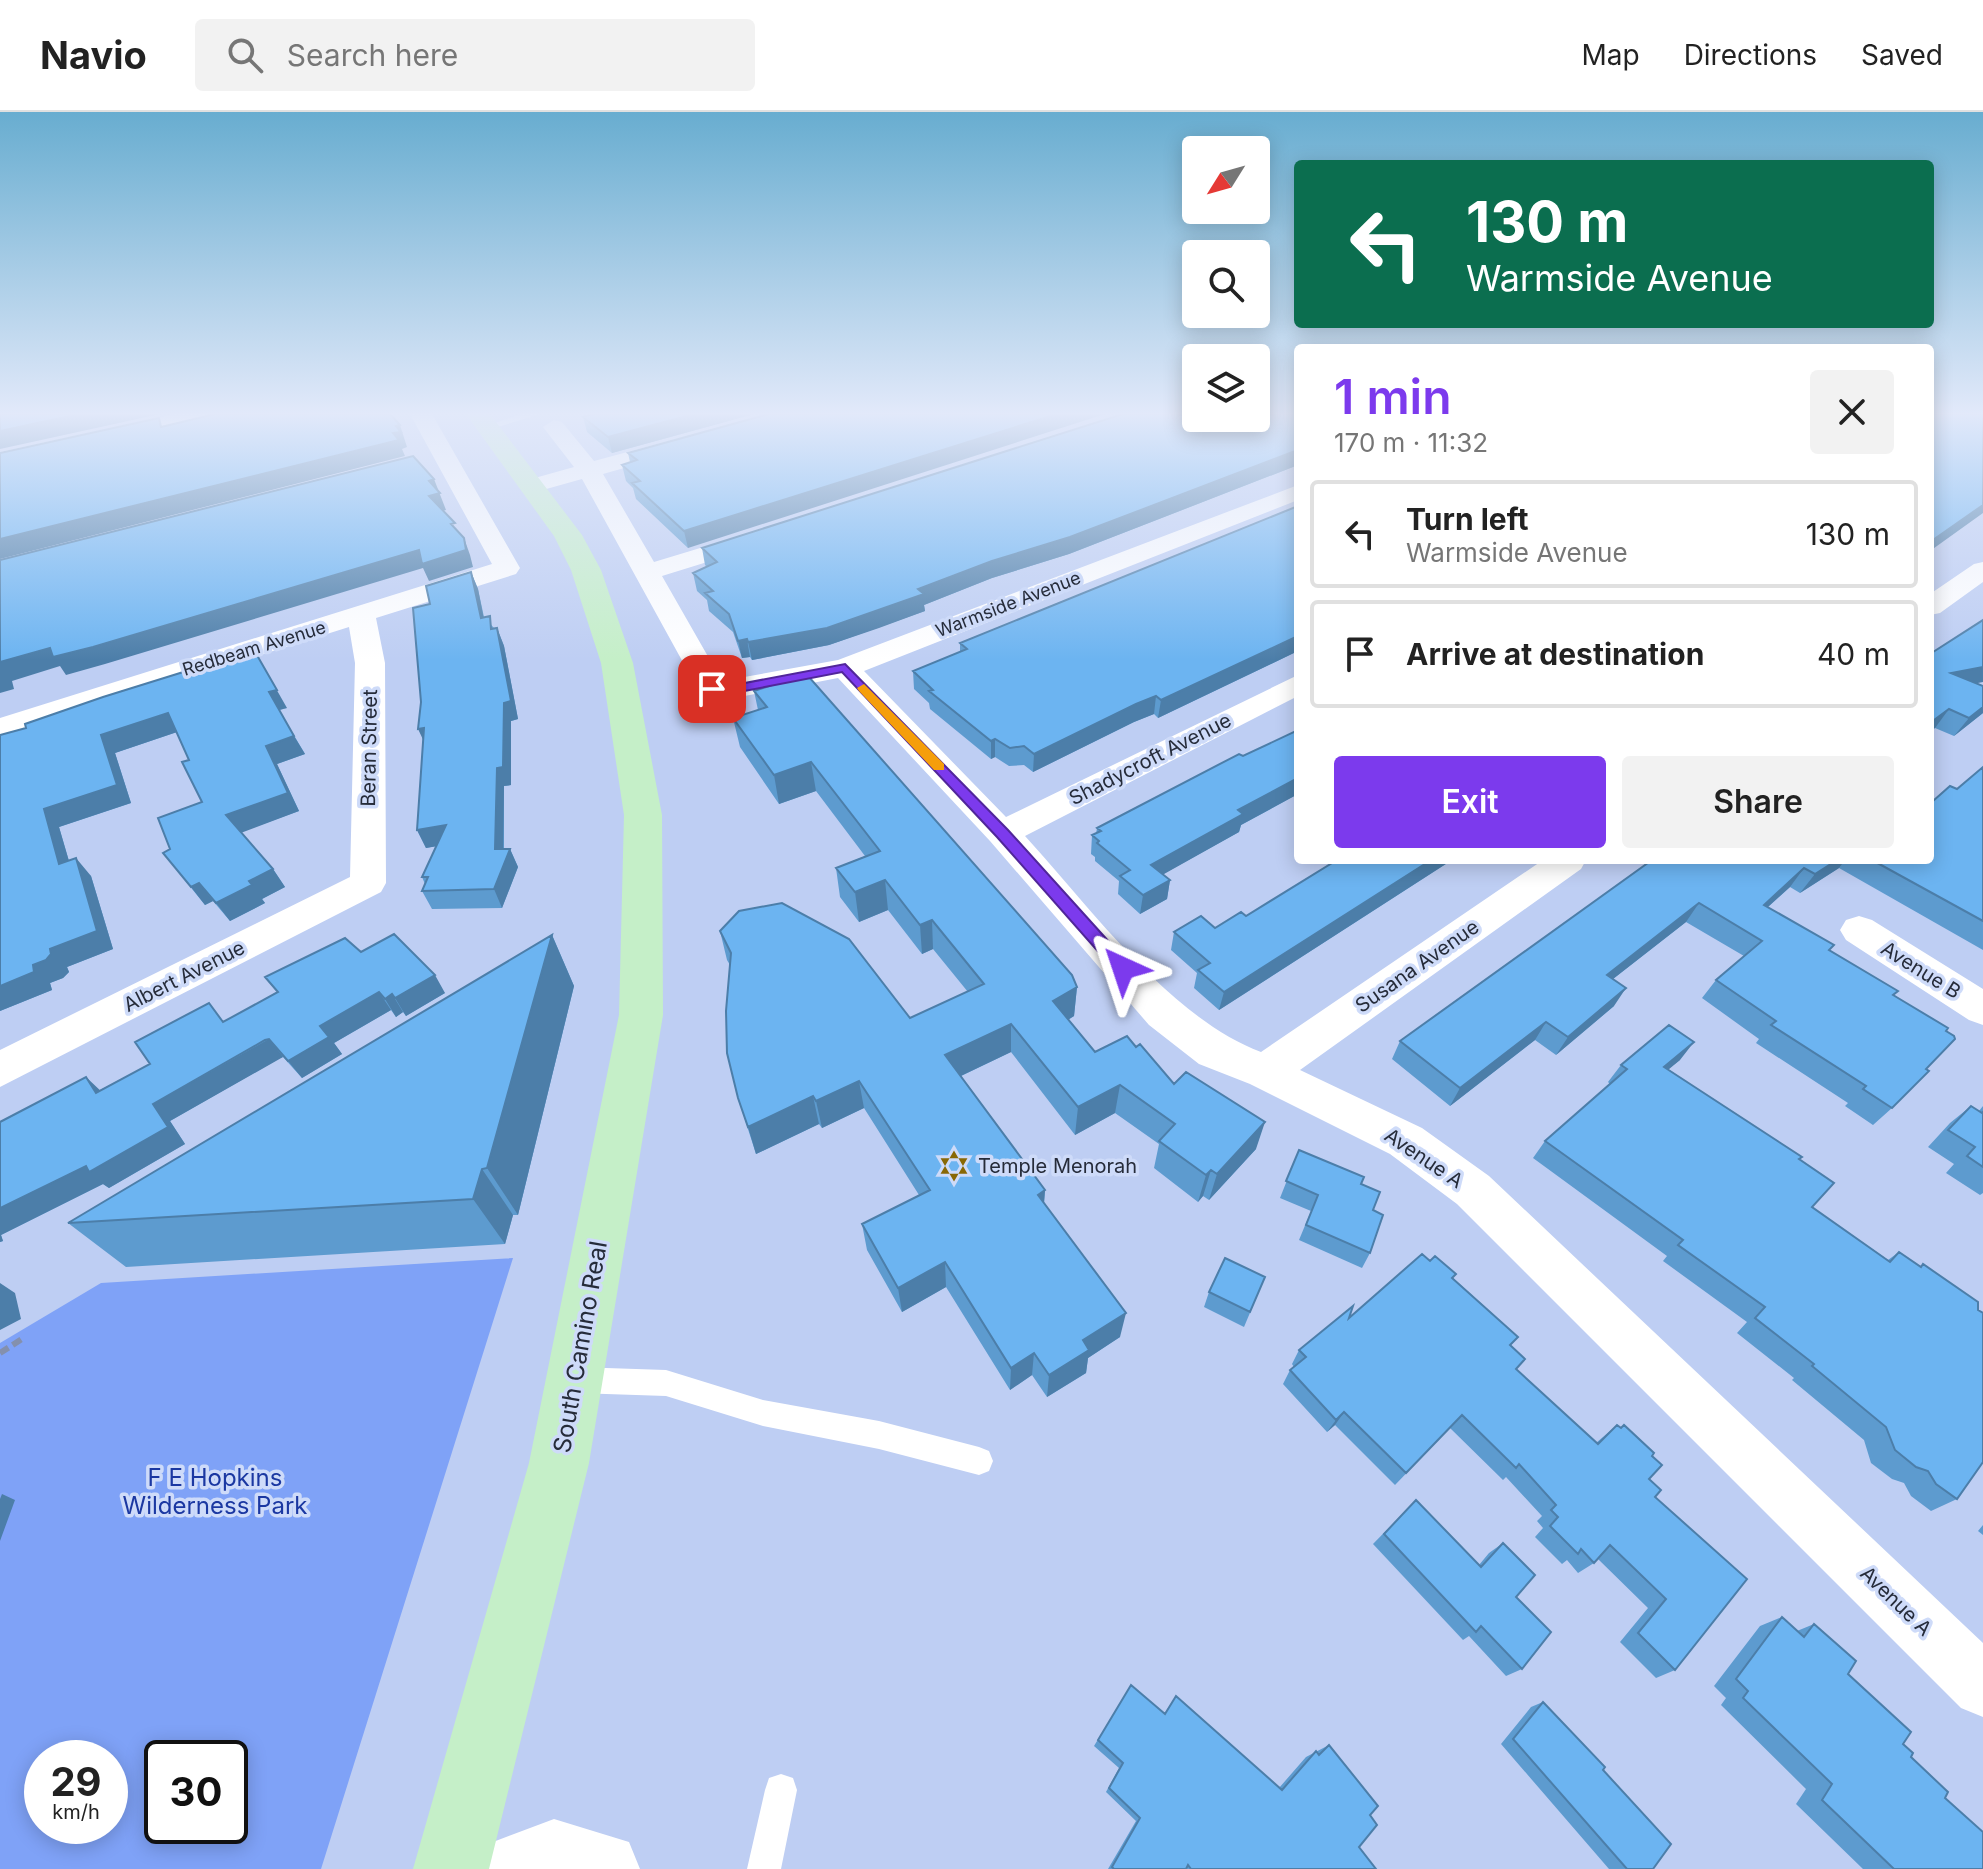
<!DOCTYPE html>
<html lang="en">
<head>
<meta charset="utf-8">
<style>
	body { margin:0; font-family:Inter,sans-serif; background:#f2f2f2; color:#222; height:100vh; display:flex; flex-direction:column; font-size:30px; white-space:nowrap }
	* { box-sizing:border-box; margin:0 }
	p { font-size:26px; color:#767676 }
	.icon { flex:none; width:44px; height:44px; fill:none; stroke:currentColor; stroke-width:2; stroke-linecap:round; stroke-linejoin:round }
	.map { position:relative; flex:1; overflow:hidden }
	.panel { position:absolute; left:1294px; top:232px; width:640px; height:520px; display:flex; flex-direction:column; background:#fff; border-radius:8px; box-shadow:0 4px 20px #0003 }
	.panel>* { flex:none }
	.banner { position:absolute; left:1294px; top:48px; width:640px; height:168px; border-radius:8px; box-shadow:0 4px 20px #0003; background:#0b6e4f; color:#fff; overflow:hidden }
	.needle { width:52px; rotate:233deg }
	.controls { position:absolute; left:1182px; top:24px; display:grid; gap:16px }
	.controls a { display:grid; place-items:center; width:88px; height:88px; border-radius:8px; background:#fff; box-shadow:0 4px 20px #0003; font-size:40px }
	.speed { position:absolute; left:24px; top:1628px; display:flex; gap:16px; font-size:40px; font-weight:700; text-align:center }
	.speed>* { display:grid; place-content:center; width:104px; height:104px; border-radius:50%; background:#fff; box-shadow:0 4px 20px #0003; line-height:1 }
	.speed small { font-size:20px; font-weight:400 }
	.speed .limit { border:4px solid #111; border-radius:12px; background:#fff; color:#111 }
	.pin { position:absolute; display:grid; place-items:center; width:68px; height:68px; color:#fff; margin:-34px; border-radius:16px; box-shadow:0 4px 12px #0006 }
	.me { position:absolute; width:88px; margin:-44px; rotate:318deg; stroke-linejoin:round; filter:drop-shadow(0 0 6px #0008) }
	.turn { display:flex; align-items:center; gap:28px; height:168px; padding:0 40px; font-size:36px }
	.turn .icon { width:104px; height:104px; stroke-width:2.5 }
	.turn b { display:block; font-size:56px; line-height:68px }
	.round { display:grid; place-items:center; flex:none; width:84px; height:84px; border-radius:8px; background:#f2f2f2 }
	.head { display:flex; align-items:center; justify-content:space-between; height:136px; padding:0 40px }
	h1 { font-size:48px; font-weight:600; line-height:60px; color:#7c3aed }
	.button { display:flex; gap:16px; margin-top:auto; padding:16px 40px }
	.button a { flex:1; height:92px; border-radius:8px; background:#7c3aed; color:#fff; font-size:32px; font-weight:600; line-height:92px; text-align:center }
	.button a+a { background:#f2f2f2; color:#222 }
	ul { padding:0; list-style:none }
	li { display:flex; align-items:center; gap:24px; height:108px; margin:0 16px 12px; padding:0 24px; border:4px solid #e0e0e0; border-radius:8px }
	li div { flex:1 }
	li b { display:block; font-size:30px }
	li em { font-style:normal }
	header { display:flex; align-items:center; gap:48px; box-sizing:border-box; height:112px; padding:0 40px; background:#fff; border-bottom:2px solid #e0e0e0 }
	header strong { font-size:38px }
	nav { display:flex; gap:44px; margin-inline-start:auto; font-size:28px }
	.search { width:560px; height:72px; background:#f2f2f2; display:flex; align-items:center; gap:20px; box-sizing:border-box; padding:0 28px; border-radius:8px; color:#767676; font-size:30px }
	.map>svg:first-child { display:block }
</style>
</head>
<body>
<header>
<strong>Navio</strong>
<div class="search"><svg class="icon" aria-label="search" viewBox="0 0 24 24"><circle cx="10" cy="10" r="6"/><path d="M15 15l6 6"/></svg>Search here</div>
<nav><a>Map</a><a>Directions</a><a>Saved</a></nav>
</header>
<div class="map">
<svg width="1983" height="1757" viewBox="0 0 1983 1757">
	<rect width="100%" height="100%" fill="#becef3"/>
	<path fill="#7fa2f7" fill-rule="evenodd" d="M513 1146 321 1757H0V1231L101 1171ZM42 1646H110V1714H42ZM162 1646H230V1714H162Z"/>
	<g fill="none" stroke-linecap="round" stroke-linejoin="round">
		<path stroke="#8490ad" stroke-width="6" stroke-dasharray="10 5" stroke-linecap="butt" d="M0 1241 25 1225"/>
		<path fill="#fff" fill-rule="evenodd" d="M522 302H540L488 318 483 315Z
			M576 1255 666 1258 763 1288 879 1309 979 1335 989 1339 993 1349 989 1359 979 1363 879 1337 763 1314 666 1284 576 1281 567 1277 563 1268 567 1259Z
			M781 1662 793 1666 797 1678 781 1757H747L765 1678 769 1666Z"/>
		<path fill="#fff" fill-rule="evenodd" d="M410 302H432L520 456 516 462 376 506 385 551 386 771 381 780 0 975V938L350 765 355 551 349 515 0 625V606L492 452Z
			M554 308 562 310 594 349 683 325 691 327 694 332 691 337 603 362 654 450 753 420 766 428 762 433 662 464 722 569 838 548 1298 373V388L864 559 1006 705 1298 563V584L1025 724C1091 796 1170 906 1261 940L1543 748H1586L1581 757 1300 958 1422 1016 1489 1064 1983 1531V1605L1961 1596 1457 1092 1390 1042 1250 972 1199 952 1149 913 990 729 838 566 729 587 701 583 582 367 532 381 520 374 524 369 574 355 543 315Z
			M1983 450V470L1940 501 1930 503V482L1974 452Z
			M1859 804 1872 808 1983 877V913L1969 908 1846 828 1840 818 1846 808Z"/>
		<path fill="#fff" fill-rule="evenodd" d="M175 302H220L208 309 0 356V340Z
			M554 1707 629 1730 640 1757H482L493 1730Z"/>
		<path fill="#c5efc8" fill-rule="evenodd" d="M466 302H490L582 423 601 458 633 551 662 703 663 903 589 1351 489 1757H413L529 1351 619 903 624 703 601 551 571 458 554 424Z"/>
	</g>
	<path fill="#5d9bcf" d="M754 302 612 341 587 320 583 305Z
		M769 302 688 436 636 387 633 376 626 369 622 353 630 350 628 341Z
		M1298 302V353L1069 442 992 466 924 493 925 499 829 533 752 548 750 545 742 546 733 520 709 499 707 488 697 479 693 461 707 455 705 453 702 436Z
		M1298 394V539L1158 606 1154 602 1134 610 1033 660 1024 653 1009 654 995 645 991 647 930 597 929 591 914 577 913 559 960 540V531Z
		M471 460 478 477 484 505 494 516H497L504 534 518 607 511 609V673L504 674V737H510L518 755 502 796 432 797 422 779 425 772 422 765 436 734 426 736 417 718 423 627Z
		M1930 542 1976 571 1983 574V601L1954 624 1935 616 1930 619Z
		M754 579 1077 875 1074 904 1068 908 1095 940 1136 935 1174 972 1256 1037 1209 1088 1203 1084 1198 1090 1154 1056 1159 1032 1115 1001 1075 1023 1011 940 961 964 1045 1078 1044 1091 1120 1225 1088 1246 1086 1261 1047 1285 1032 1263 1010 1278 946 1175 902 1200 867 1138 862 1112 919 1083 864 996 822 1016 819 1012 756 1042 738 986 730 853 727 848 720 819 910 906 968 880 933 837 922 842 888 798 859 810 840 785 836 756 865 744 816 679 779 692 740 635 733 606 758 598Z
		M287 596 279 598 305 642 277 652 299 699 241 720 273 757 285 775 262 787 265 791 230 809 213 789 205 793 163 741 170 737 202 690 189 648 177 620 115 641 131 691 59 715 69 749 91 764 113 837 67 855 69 860 63 866 50 871 52 878 0 899V623Z
		M1298 618V682L1241 713 1239 720 1163 762 1170 768 1167 787 1140 802 1118 782 1119 769 1095 749V745L1091 742 1092 723 1096 722 1097 716Z
		M1983 655V838L1839 756 1800 781 1790 775 1768 795 1946 919 1926 957 1892 996 1873 1013 1845 994 1848 991 1756 931 1759 927 1702 886 1716 868 1744 844 1686 810 1613 867 1614 894 1556 943 1535 928 1450 994 1392 947 1400 929 1652 748H1930L1933 689 1957 677Z
		M1337 748H1452L1219 898 1194 876 1197 861 1171 838 1174 820 1215 816 1246 804Z
		M552 823 574 874 518 1103H513L505 1132 126 1155 68 1111Z
		M361 840 445 881 406 904 403 900 396 905 391 898 334 931 342 942 302 966 283 945 280 946 170 1009 185 1032 109 1076 103 1072 1 1123 3 1129 0 1130V1010L100 978 150 952 277 880 265 865Z
		M1680 948 1668 957 1799 1047 1812 1095 1888 1148 1899 1140 1920 1155 1923 1152 1957 1387 1931 1399 1911 1384 1904 1371 1892 1367 1871 1351 1864 1328 1792 1268 1794 1266 1737 1221 1747 1210 1663 1149 1667 1144 1533 1046 1545 1029 1610 972 1608 970 1621 953Z
		M1971 994 1979 999 1983 994V1081L1980 1083 1946 1061 1954 1052 1928 1035 1950 1011Z
		M1299 1038 1361 1072 1373 1098 1370 1141 1362 1156 1299 1128 1311 1099 1280 1086Z
		M1430 1149 1453 1166 1518 1225 1510 1234 1516 1257 1596 1331 1617 1313 1652 1344 1649 1367 1655 1385 1675 1558 1656 1566 1620 1530 1648 1496 1598 1447 1594 1451 1578 1461 1567 1448 1562 1452 1535 1425 1543 1416 1537 1409 1542 1404 1506 1365 1503 1368 1450 1316 1395 1373 1335 1313 1327 1320 1283 1272 1290 1258 1294 1255 1292 1252 1299 1238 1349 1206Z
		M1265 1165 1244 1215 1204 1195 1209 1180Z
		M1416 1388 1479 1453 1489 1441 1503 1431 1516 1485 1522 1557 1506 1564 1469 1524 1463 1528 1373 1432Z
		M1983 1413V1423L1978 1419Z
		M1782 1505 1797 1519 1814 1512 1848 1562 1903 1632 1911 1645 1945 1686 1983 1757H1863L1796 1692 1806 1677 1721 1593 1726 1586 1714 1574 1760 1514Z
		M1131 1573 1164 1602 1176 1584 1279 1676 1306 1645 1329 1633 1370 1703 1359 1735 1376 1757H1108L1136 1709 1106 1680 1119 1656 1094 1634Z
		M1543 1590 1603 1658 1653 1757H1609L1501 1632 1531 1595Z"/>
	<path fill="#4c7ea9" d="M79 302H160L0 337V319Z
		M694 302H754L612 341 608 325Z
		M1057 302H1105L688 436 684 419Z
		M400 313 407 335 402 337 405 344 0 447V427L393 321 396 314Z
		M1298 338V353L1069 442 992 466 924 493 925 499 879 516 829 533 752 548 748 530 992 449Z
		M434 367 446 398 436 401 429 384V369Z
		M1983 393V401L1930 439V430Z
		M464 426 470 443 473 455 429 469 423 456 105 552 66 563 60 554 12 569 14 577 0 581V550L50 536Z
		M471 460 478 477 487 523 481 506Z
		M497 516 504 534 518 607 511 609V673L504 674 503 753 510 737 518 755 502 796 494 777Z
		M1298 524V539L1158 606 1161 588Z
		M747 527 750 545 742 546 738 529Z
		M254 538 287 596 279 598 269 580Z
		M1983 555V570L1937 579 1951 561Z
		M1156 584 1154 602 1134 610 1033 660 1034 642 1136 592Z
		M1983 595V601L1954 624 1969 606Z
		M1949 597 1935 616 1930 619V611Z
		M168 601 180 619 115 641 131 691 59 715 75 770 59 752 44 697 101 623Z
		M424 616 427 636 418 617Z
		M294 624 305 642 277 652 299 699 238 722 226 703 266 634Z
		M995 627V645L991 647V629Z
		M811 650 816 679 779 692 774 663Z
		M1298 666V682L1241 713 1239 720 1148 771 1151 753 1238 698Z
		M446 713 456 731 426 736 417 718Z
		M76 746 91 764 113 837 67 855 69 860 63 866 50 871 52 878 0 899V874L33 853 50 837Z
		M1431 748H1452L1219 898 1224 880Z
		M1837 748H1845L1839 756 1800 781 1815 762Z
		M1804 756 1790 775 1750 811 1764 793Z
		M273 757 285 775 262 787 265 791 230 809 216 791 249 769Z
		M885 768 888 798 859 810 855 780Z
		M1170 768 1167 787 1140 802 1143 783Z
		M199 771 213 789 205 793 191 775Z
		M1699 791 1686 810 1595 881 1607 863Z
		M932 808 933 837 922 842 920 813Z
		M552 823 574 874 518 1103 487 1056Z
		M435 863 445 881 406 904 395 886Z
		M1077 875 1074 904 1051 918 1053 889Z
		M1626 876 1614 894 1556 943 1568 925Z
		M379 880 391 898 334 931 342 942 302 966 288 949 320 914Z
		M392 882 403 900 396 905 385 887Z
		M1546 910 1535 928 1450 994 1460 976Z
		M1011 912V940L946 971 945 943Z
		M269 927 283 945 170 1009 185 1032 109 1076 103 1072 1 1123 3 1129 0 1130V1096L153 992Z
		M1694 930 1680 948 1651 972 1664 955Z
		M86 965 104 982 96 981Z
		M859 969 864 996 822 1016 816 989Z
		M1120 973 1115 1001 1075 1023 1078 995Z
		M813 984 819 1012 756 1042 748 1015Z
		M1265 1010 1256 1037 1209 1088 1217 1062Z
		M482 1057 513 1103 505 1132 473 1087Z
		M1211 1058 1203 1084 1198 1090 1206 1063Z
		M1045 1078 1043 1104 1038 1083Z
		M945 1150 946 1175 902 1200 898 1176Z
		M0 1171 15 1181 21 1207 0 1218Z
		M1126 1201 1120 1225 1088 1246 1086 1261 1047 1285 1049 1263 1083 1228Z
		M1034 1241 1032 1263 1010 1278 1011 1256Z
		M1344 1300 1335 1313 1327 1320 1336 1308Z
		M2 1382 15 1388 0 1429V1387Z"/>
	<path fill="#6cb4f1" stroke="#4c7ea9" stroke-width="2" d="M0 302H79L0 319Z
		M215 302H390L400 313 396 314 401 320 393 321 399 328 0 427V341L159 306 161 315Z
		M593 302H694L608 325 583 305Z
		M769 302H1057L684 419 632 371 640 369 622 353 637 348 628 341Z
		M1123 302H1196V306H1256V302H1298V338L1070 425 992 449 918 477 924 482 827 516 748 530 747 527 738 529 729 502 705 481 713 479 693 461 717 450 702 436Z
		M1930 302H1983V393L1930 430Z
		M413 344 434 367 429 369 440 381 429 384 455 411 451 412 464 426 466 438 422 452 419 438 93 535 53 545 50 536 0 550V448Z
		M1298 394V524L1161 588 1156 584 1136 592 1034 642 1024 634 1010 636 995 627 991 629 929 579 933 578 913 559 967 537 960 531Z
		M471 460 481 506 490 504 491 517 497 516 511 589 504 591 503 655 497 656 495 737H510L494 777 422 779 428 765H422L446 713 417 718 424 616 418 617 421 590 413 496 430 492 426 474Z
		M1983 508V555L1951 561 1983 574V595L1969 606 1949 597 1930 611V542Z
		M254 538 277 578 269 580 294 624 266 634 288 681 226 703 273 757 249 769 252 773 216 791 199 771 191 775 163 741 170 737 158 706 202 690 182 650 189 648 168 601 101 623 117 673 44 697 59 752 76 746 97 819 50 837 51 842 46 848 33 853 34 860 0 874V623L26 616 25 612 103 585Z
		M805 562 809 565 1072 863 1077 875 1053 889 1095 940 1127 924 1136 935 1140 932 1174 972 1186 960 1265 1010 1217 1062 1211 1058 1206 1063 1159 1029 1175 1012 1120 973 1078 995 1011 912 945 943 1045 1078 1038 1083 1126 1201 1083 1228 1089 1238 1049 1263 1034 1241 1011 1256 945 1150 898 1176 862 1112 930 1078 859 969 816 989 813 984 748 1015 738 986 727 941 726 899 731 841 720 819 739 799 782 791 849 827 910 906 984 872 932 808 920 813 885 768 855 780 836 756 880 739 811 650 774 663 733 606 767 595 754 579Z
		M1298 618V666L1238 698 1243 702 1151 753 1170 768 1143 783 1120 764 1130 758 1097 731 1099 729 1092 723 1101 719 1097 716 1239 642 1243 644Z
		M1983 655V809L1872 748H1930V687L1933 689 1950 674 1957 677Z
		M1337 748H1431L1224 880 1198 858 1210 851 1174 820 1201 804 1215 816 1241 800 1246 804Z
		M1652 748H1837L1815 762 1804 756 1764 793 1834 833 1829 838 1898 879 1893 883 1948 916 1946 919 1954 924 1955 927 1926 957 1929 959 1892 996 1863 977 1866 974 1771 913 1776 909 1716 868 1762 829 1699 791 1607 863 1626 876 1568 925 1546 910 1460 976 1400 929Z
		M394 822 435 863 395 886 392 882 385 887 379 880 320 914 329 925 288 949 269 927 265 928 153 992 168 1015 89 1060 86 1054 0 1096V1010L86 965 96 981 150 952 135 930 209 891 223 910 278 880 265 865 345 826 361 840Z
		M552 823 487 1056 482 1057 473 1087 68 1111Z
		M1669 913 1694 930 1664 955 1802 1045 1799 1047 1834 1071 1812 1095 1890 1150 1899 1140 1921 1155 1923 1152 1978 1190V1198L1983 1201V1350L1957 1387 1936 1372 1928 1359 1916 1355 1895 1338 1886 1315 1812 1254 1814 1252 1755 1206 1765 1195 1678 1133 1683 1128 1545 1029 1627 957 1621 953Z
		M1971 994 1982 1001 1983 1000V1055L1967 1044 1975 1035 1948 1018Z
		M1299 1038 1364 1065 1361 1072 1380 1080 1373 1098 1383 1103 1370 1141 1306 1113 1318 1083 1286 1069Z
		M1422 1142 1430 1149 1435 1144 1456 1162 1452 1166 1518 1225 1510 1233 1525 1247 1516 1257 1598 1332 1617 1313 1621 1316 1624 1313 1654 1341 1652 1344 1662 1353 1649 1367 1661 1378 1655 1385 1747 1467 1675 1558 1638 1521 1666 1487 1610 1433 1594 1451 1581 1437 1578 1442 1550 1414 1558 1405 1551 1398 1556 1393 1519 1352 1516 1356 1462 1303 1406 1361 1344 1300 1336 1308 1290 1258 1306 1245 1299 1238 1353 1194 1349 1206Z
		M1225 1146 1265 1165 1250 1200 1209 1180Z
		M1416 1388 1481 1455 1503 1431 1535 1463 1516 1485 1551 1520 1522 1557 1481 1514 1476 1520 1384 1422Z
		M1782 1505 1804 1525 1814 1512 1856 1549 1848 1562 1911 1620 1903 1632 1913 1641 1911 1645 1948 1680 1945 1686 1983 1720V1757H1894L1822 1688 1832 1672 1743 1586 1748 1579 1736 1567Z
		M1131 1573 1165 1602 1176 1584 1282 1678 1316 1639 1319 1643 1329 1633 1378 1694 1370 1703 1377 1713 1359 1735 1376 1757H1191L1188 1753 1186 1757H1114L1112 1755 1140 1706 1109 1676 1123 1651 1098 1628Z
		M1543 1590 1605 1655 1603 1658 1671 1732 1653 1757H1627L1513 1627Z"/>
	<linearGradient id="sky" x2="0" y2="1"><stop stop-color="#68add0"/><stop offset="0.55" stop-color="#e2e9fa"/><stop offset="1" stop-color="#e2e9fa" stop-opacity="0"/></linearGradient>
	<rect width="1983" height="548" fill="url(#sky)"/>
	<path fill="#7c3aed" stroke="#51269a" stroke-width="2" d="M845 552 1008 718 1129 852V861H1117L997 725 842 560 729 582 705 577 712 572 729 574Z"/>
	<path fill="#f59e0b" d="M864 572 944 652V658H934L859 579 857 576Z"/>
	<defs>
		<g id="synagogue-bare" transform="scale(2.4)"><path d="M0-6.5L5.6 3.2H-5.6ZM0 6.5L5.6-3.2H-5.6Z" fill="#896805" stroke="#cedbf9" stroke-width="2.5" paint-order="stroke"/></g>
	</defs>
	<g fill-rule="evenodd">
		<use href="#synagogue-bare" x="954" y="1054"/>
	</g>
	<g text-anchor="middle" dominant-baseline="central" stroke-width="7" stroke-linejoin="round" paint-order="stroke">
		<g font-size="18" fill="#262c3a" stroke="#cedbf9">
			<text transform="translate(1008 492) rotate(-21)">Warmside Avenue</text>
			<text transform="translate(254 536) rotate(-17)">Redbeam Avenue</text>
		</g>
		<g font-size="20" fill="#262c3a" stroke="#cedbf9">
			<text transform="translate(369 636) rotate(-89)">Beran Street</text>
			<text transform="translate(1150 647) rotate(-27)">Shadycroft Avenue</text>
			<text transform="translate(1417 854) rotate(-35)">Susana Avenue</text>
			<text transform="translate(1921 858) rotate(32)">Avenue B</text>
			<text transform="translate(184 864) rotate(-27)">Albert Avenue</text>
			<text transform="translate(1424 1046) rotate(34)">Avenue A</text>
			<text transform="translate(1896 1489) rotate(44)">Avenue A</text>
		</g>
		<g font-size="20" fill="#262c3a" stroke="#cedbf9" text-anchor="start">
			<text x="978" y="1054">Temple Menorah</text>
		</g>
		<g font-size="24" fill="#262c3a" stroke="#cedbf9">
			<text transform="translate(580 1235) rotate(-80)">South Camino Real</text>
		</g>
		<g font-size="24" fill="#1b38a2" stroke="#cedbf9">
			<text x="215" y="1365">F E Hopkins<tspan x="215" dy="28">Wilderness Park</tspan></text>
		</g>
	</g>
</svg>
<div class="controls">
<a><svg class="needle" viewBox="-14 -14 28 28"><path d="M0-13l5 13h-10z" fill="#e53935"/><path d="M0 13l5-13h-10z" fill="#767676"/></svg></a>
<a><svg class="icon" aria-label="search" viewBox="0 0 24 24"><circle cx="10" cy="10" r="6"/><path d="M15 15l6 6"/></svg></a>
<a><svg class="icon" aria-label="layers" viewBox="0 0 24 24"><path d="M12 4l9 5-9 5-9-5zM3 14l9 5 9-5"/></svg></a>
</div>
<div class="speed"><div>29<small>km/h</small></div><div class="limit">30</div></div>
<div class="pin" style="left:712px;top:577px;background:#d93025"><svg class="icon" aria-label="arrive" viewBox="0 0 24 24"><path d="M6 21V4h12l-3 4 3 4H6"/></svg></div>
<svg class="me" style="left:1123px;top:856px" viewBox="-20 -20 40 40"><path d="M0-17L14 15 0 8-14 15z" fill="#7c3aed" stroke="#fff" stroke-width="4"/></svg>
<div class="banner">
<div class="turn"><svg class="icon" aria-label="left" viewBox="0 0 24 24"><path d="M17 20v-9H6M10 6l-5 5 5 5"/></svg><div><b>130 m</b>Warmside Avenue</div></div>
</div>
<section class="panel">
<div class="head"><div><h1>1 min</h1><p>170 m · 11:32</p></div><a class="round"><svg class="icon" aria-label="close" viewBox="0 0 24 24"><path d="M6 6l12 12M18 6L6 18"/></svg></a></div>
<ul>
<li><svg class="icon" aria-label="left" viewBox="0 0 24 24"><path d="M17 20v-9H6M10 6l-5 5 5 5"/></svg><div><b>Turn left</b><p>Warmside Avenue</p></div><em>130 m</em></li>
<li><svg class="icon" aria-label="arrive" viewBox="0 0 24 24"><path d="M6 21V4h12l-3 4 3 4H6"/></svg><div><b>Arrive at destination</b></div><em>40 m</em></li>
</ul>
<div class="button"><a>Exit</a><a>Share</a></div>
</section>
</div>
</body>
</html>
